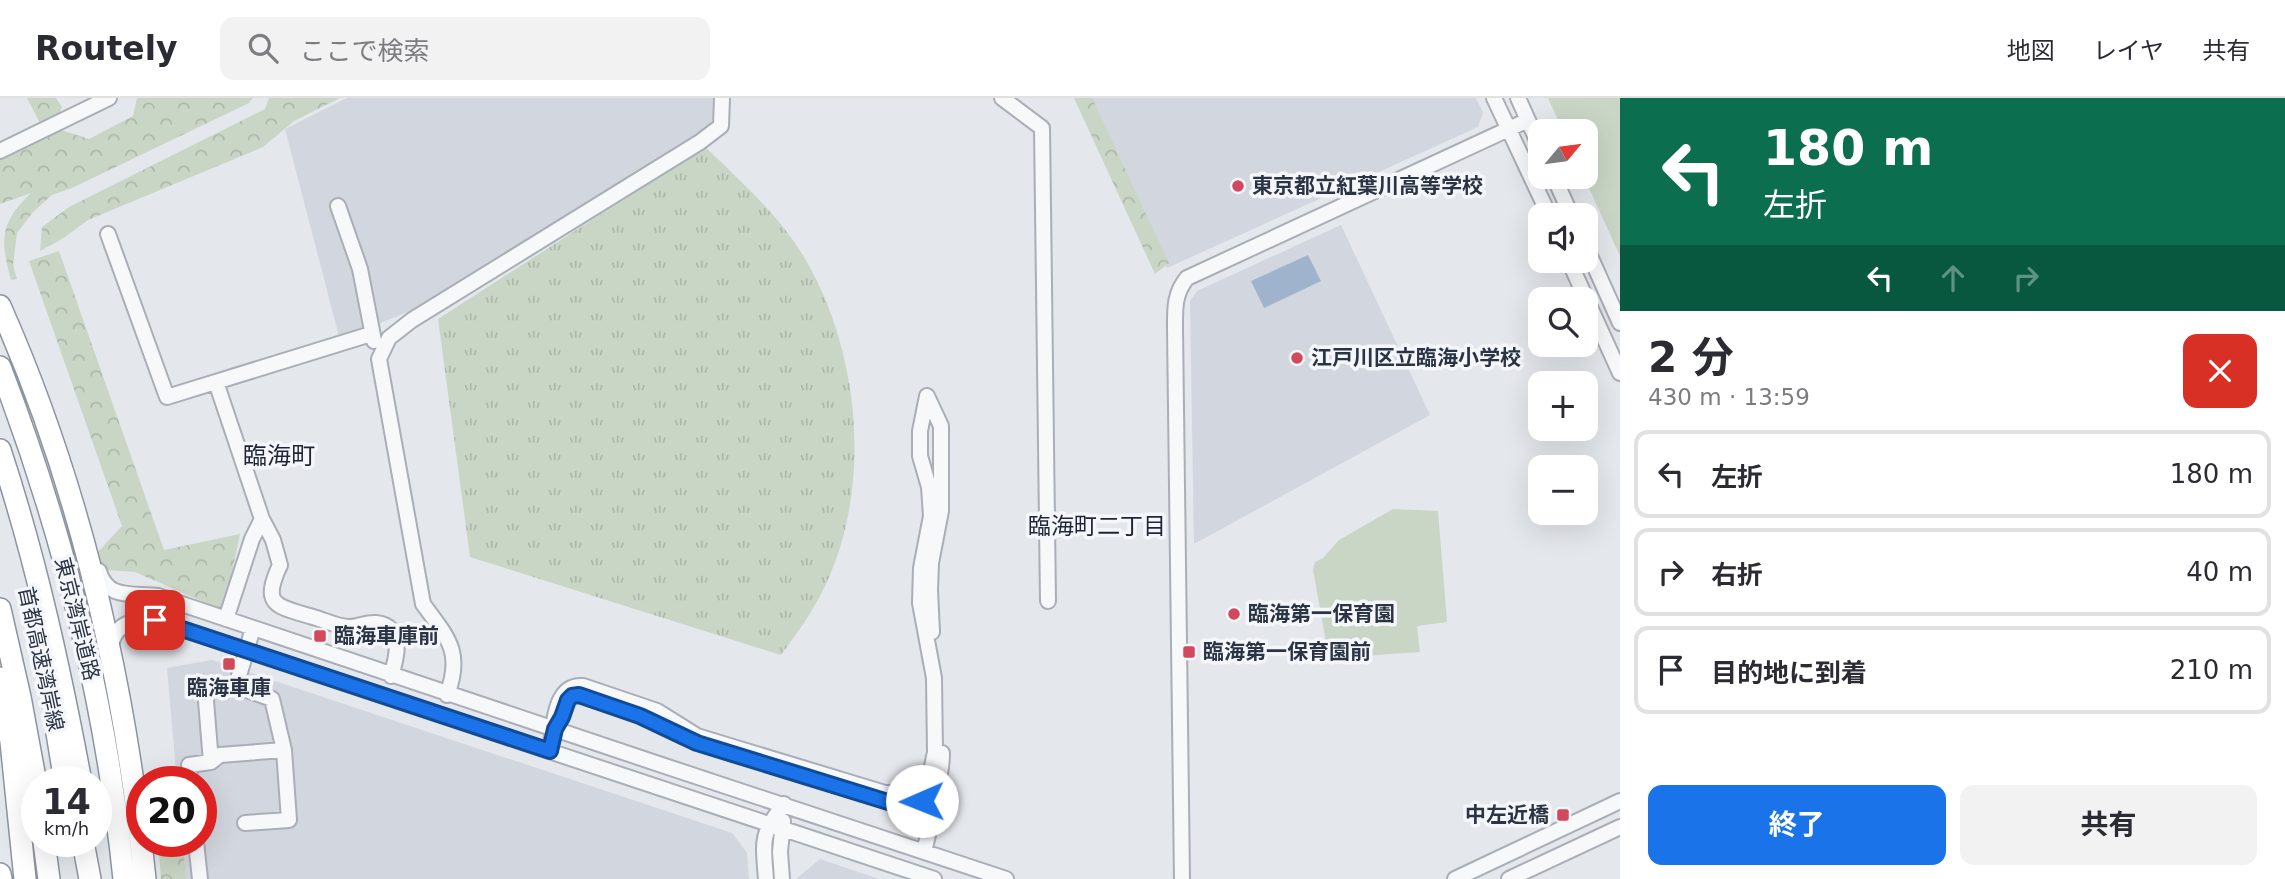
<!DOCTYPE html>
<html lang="ja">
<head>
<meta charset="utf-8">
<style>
	body { margin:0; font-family:"DejaVu Sans","Noto Sans JP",sans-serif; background:#f2f2f3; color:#2b2b33; height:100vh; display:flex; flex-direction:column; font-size:26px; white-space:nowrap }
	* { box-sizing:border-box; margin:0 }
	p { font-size:23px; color:#7c7c81 }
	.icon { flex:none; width:38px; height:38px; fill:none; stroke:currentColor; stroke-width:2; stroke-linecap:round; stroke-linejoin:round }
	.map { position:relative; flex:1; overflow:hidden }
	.side { display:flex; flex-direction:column; background:#fff; width:665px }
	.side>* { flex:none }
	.top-card { background:#0b6e4f; color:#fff; overflow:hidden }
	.needle { width:46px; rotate:61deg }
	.controls { position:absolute; left:1528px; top:21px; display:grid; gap:14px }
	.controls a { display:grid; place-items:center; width:70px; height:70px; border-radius:14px; background:#fff; box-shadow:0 7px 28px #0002; font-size:35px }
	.speed { position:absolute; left:21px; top:668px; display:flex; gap:14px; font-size:35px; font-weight:700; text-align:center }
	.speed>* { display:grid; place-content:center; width:91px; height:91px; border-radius:50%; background:#fff; box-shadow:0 7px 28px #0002; line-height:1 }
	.speed small { font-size:18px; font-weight:400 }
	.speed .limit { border:10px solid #d22; background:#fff; color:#111 }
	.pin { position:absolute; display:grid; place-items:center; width:60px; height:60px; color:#fff; margin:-30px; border-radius:14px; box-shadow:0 4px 10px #0006 }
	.me { position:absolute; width:77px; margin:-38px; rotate:269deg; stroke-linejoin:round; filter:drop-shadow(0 0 5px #0008) }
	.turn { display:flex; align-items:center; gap:24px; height:147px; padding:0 28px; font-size:32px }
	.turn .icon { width:91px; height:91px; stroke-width:2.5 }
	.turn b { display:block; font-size:49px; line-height:60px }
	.lanes { display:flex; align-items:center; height:66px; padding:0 28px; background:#0003; justify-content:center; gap:35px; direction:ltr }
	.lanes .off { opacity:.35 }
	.round { display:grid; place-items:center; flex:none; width:74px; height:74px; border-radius:14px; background:#f2f2f3 }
	.headline { display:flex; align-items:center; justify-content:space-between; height:119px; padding:0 28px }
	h1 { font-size:42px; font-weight:700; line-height:52px }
	.button { display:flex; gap:14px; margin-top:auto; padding:14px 28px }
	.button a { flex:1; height:80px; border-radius:14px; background:#1a73e8; color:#fff; font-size:28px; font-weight:700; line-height:80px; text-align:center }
	.button a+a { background:#f2f2f3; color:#2b2b33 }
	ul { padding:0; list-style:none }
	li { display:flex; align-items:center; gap:21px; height:88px; margin:0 14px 10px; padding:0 14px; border:4px solid #e1e1e2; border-radius:14px }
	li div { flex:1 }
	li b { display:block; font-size:26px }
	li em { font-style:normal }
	header { display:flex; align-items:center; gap:42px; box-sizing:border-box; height:98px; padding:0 35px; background:#fff; border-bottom:2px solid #e1e1e2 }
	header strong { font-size:33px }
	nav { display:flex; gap:38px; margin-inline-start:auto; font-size:24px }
	.search { width:490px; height:63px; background:#f2f2f3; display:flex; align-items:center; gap:18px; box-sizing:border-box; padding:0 24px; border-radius:14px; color:#7c7c81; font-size:26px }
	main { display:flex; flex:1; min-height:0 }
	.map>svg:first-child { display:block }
</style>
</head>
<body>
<header>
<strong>Routely</strong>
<div class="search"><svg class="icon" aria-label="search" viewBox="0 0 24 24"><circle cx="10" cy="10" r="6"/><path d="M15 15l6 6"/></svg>ここで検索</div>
<nav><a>地図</a><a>レイヤ</a><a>共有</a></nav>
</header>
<main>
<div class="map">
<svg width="1620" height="781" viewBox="0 0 1620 781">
	<defs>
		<pattern id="grass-tufts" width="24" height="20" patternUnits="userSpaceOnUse" patternTransform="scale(1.75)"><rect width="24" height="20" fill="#c9d6c5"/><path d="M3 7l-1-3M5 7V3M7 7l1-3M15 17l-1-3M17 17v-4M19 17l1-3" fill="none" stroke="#adb8ab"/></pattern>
		<pattern id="forest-crowns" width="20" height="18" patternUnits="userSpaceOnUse" patternTransform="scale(1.75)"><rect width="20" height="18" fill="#c9d6c5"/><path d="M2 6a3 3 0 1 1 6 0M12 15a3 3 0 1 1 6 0" fill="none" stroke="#adb8ab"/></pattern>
	</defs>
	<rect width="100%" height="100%" fill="#e4e7ec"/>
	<path fill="#d2d6de" d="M347 0H715L716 7 712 25 697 39 431 204 340 242 285 31Z
		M1090 0H1476L1483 15 1478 29 1167 170 1148 135Z
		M1341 127 1430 317 1194 446 1190 203 1197 193Z
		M212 562 732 735 747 755 749 781H186L183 744H201V684H177L167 570Z
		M820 761 879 781H796Z"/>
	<path fill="url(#grass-tufts)" d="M705 49C742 84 781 119 807 164 860 257 872 387 826 486 814 512 798 534 781 557L470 459 438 221Z"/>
	<path fill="url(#forest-crowns)" d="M27 0H56L62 9 57 22 41 27Z
		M137 0H253L249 5 72 90 52 97 33 114 17 135 13 167 17 181 11 182C0 141 0 125 31 95L0 106V48L36 43 61 32 89 41 133 18Z
		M269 0H340L294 23 263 49 88 122 62 141 40 153 42 129 69 109 265 11Z
		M1074 0H1092L1169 165 1155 176Z
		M59 153 164 452 240 436 227 499 220 511 135 474 106 472 96 456 122 428 29 163Z
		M158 744H183L186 781H161Z"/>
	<path fill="#c9d6c5" d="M1548 0H1620V158L1584 79 1586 33H1563Z
		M1393 411 1438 413 1447 524 1417 528 1420 554 1335 560 1328 555 1313 472 1315 464 1323 460 1339 442Z"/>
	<path fill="#9fb4cc" d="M1308 157 1321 183 1264 210 1251 183Z"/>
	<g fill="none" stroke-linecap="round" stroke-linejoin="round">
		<g stroke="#a9aeb7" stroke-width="18">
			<path id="minor" d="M1002 0 1042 30 1048 503
				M1494 0 1549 117
				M1518 0 1540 49
				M0 53 109 0
				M1554 79 1571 117
				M338 108 360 171 374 243
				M108 136 167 299 371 236
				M1586 149 1620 225
				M1569 163 1620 275
				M216 284 262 421 252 441 226 521
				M927 298 941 328V413L931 465 930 492 932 534
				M262 421 273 442 280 467C261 508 276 508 313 519 324 522 338 529 349 529 358 529 367 524 376 525 405 528 397 559 391 578
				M99 473C107 502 133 495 158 498 440 593 723 688 1006 781
				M110 553C112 528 132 519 155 522L934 781
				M236 588 253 530
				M447 597C463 554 448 540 423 506L379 261 389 240 412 222 700 44 721 28 722 0
				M604 605 641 618 682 638
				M550 653C554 632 552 586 583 588L657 613 697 638 885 695H903L919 687 931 673 935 654 934 580 920 505 921 470 931 418 929 389 920 358V333L927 298
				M190 684 189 667 211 664 205 591 236 588 272 601 284 652 220 657 211 664
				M881 701C926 715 941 699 942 655
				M245 725 289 722 284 652
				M196 744 200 781
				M924 754 939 690
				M766 781C763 744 760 736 784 706
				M782 781 780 754 783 723
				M1182 781 1175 231C1175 211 1174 196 1187 180L1528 22
				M1455 781 1620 703
				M1509 781 1620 729"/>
		</g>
		<g stroke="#8b94a3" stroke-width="24">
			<path id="highway" d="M0 208C80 388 125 586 145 781
				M0 269C63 433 106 606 124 781
				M0 352C36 461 60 572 81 684
				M0 511 20 599 37 691
				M0 580 11 644 25 781
				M57 635 65 684
				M44 744 49 781
				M83 744 90 781
				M0 776 1 781"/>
		</g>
		<use href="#minor" stroke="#f7f8fa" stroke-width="14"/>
		<use href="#highway" stroke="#fff" stroke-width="21"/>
	</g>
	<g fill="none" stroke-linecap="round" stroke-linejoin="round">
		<g stroke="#114b97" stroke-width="18">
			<path id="route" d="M155 522 550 653 555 631 562 619 568 602 572 598 579 597 640 618 697 645 888 704 912 706 922 703"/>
		</g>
		<use href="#route" stroke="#1a73e8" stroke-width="12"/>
	</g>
	<g fill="#d1495b" stroke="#f4f6f9" stroke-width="2.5">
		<circle cx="1238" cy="88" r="7"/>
		<circle cx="1297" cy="260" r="7"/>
		<circle cx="1234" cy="516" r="7"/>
		<rect x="313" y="531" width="14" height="14" rx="3.5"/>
		<rect x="1182" y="547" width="14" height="14" rx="3.5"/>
		<rect x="222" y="559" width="14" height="14" rx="3.5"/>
		<rect x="1556" y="710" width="14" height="14" rx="3.5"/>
	</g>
	<g text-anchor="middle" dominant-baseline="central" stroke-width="7" stroke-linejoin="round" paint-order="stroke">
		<g font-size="21" font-weight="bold" fill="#2b3445" stroke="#f4f6f9" text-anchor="start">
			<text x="1252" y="88">東京都立紅葉川高等学校</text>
			<text x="1311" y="260">江戸川区立臨海小学校</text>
			<text x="1248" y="516">臨海第一保育園</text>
			<text x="334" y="538">臨海車庫前</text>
			<text x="1203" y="554">臨海第一保育園前</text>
			<text x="229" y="590" text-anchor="middle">臨海車庫</text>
			<text x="1549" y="717" text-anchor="end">中左近橋</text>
		</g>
		<g font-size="21" fill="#2b3445" stroke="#f4f6f9">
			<text transform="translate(77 521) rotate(76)">東京湾岸道路</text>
			<text transform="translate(41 561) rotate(78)">首都高速湾岸線</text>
		</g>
		<g font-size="23" fill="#1d2536" stroke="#f4f6f9">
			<text x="1097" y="428">臨海町二丁目</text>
		</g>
		<g font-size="24" fill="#1d2536" stroke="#f4f6f9">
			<text x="279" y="358">臨海町</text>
		</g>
	</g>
</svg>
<div class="controls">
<a><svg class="needle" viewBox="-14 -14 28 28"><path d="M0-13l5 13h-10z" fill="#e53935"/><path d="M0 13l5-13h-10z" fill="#7c7c81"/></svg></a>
<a><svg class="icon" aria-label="sound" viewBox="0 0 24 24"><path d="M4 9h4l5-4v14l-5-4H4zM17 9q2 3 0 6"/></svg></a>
<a><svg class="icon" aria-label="search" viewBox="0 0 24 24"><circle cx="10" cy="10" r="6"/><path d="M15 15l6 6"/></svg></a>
<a>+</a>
<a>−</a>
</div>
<div class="speed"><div>14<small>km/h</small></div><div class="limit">20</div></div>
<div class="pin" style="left:155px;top:522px;background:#d93025"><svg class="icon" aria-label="arrive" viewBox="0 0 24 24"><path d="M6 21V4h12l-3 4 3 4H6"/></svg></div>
<svg class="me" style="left:922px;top:703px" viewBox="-20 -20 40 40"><circle r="19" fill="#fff"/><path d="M0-13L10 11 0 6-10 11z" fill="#1a73e8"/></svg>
</div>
<section class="side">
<div class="top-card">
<div class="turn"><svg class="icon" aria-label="left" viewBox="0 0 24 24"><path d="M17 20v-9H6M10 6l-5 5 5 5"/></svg><div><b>180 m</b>左折</div></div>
<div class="lanes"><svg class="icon" aria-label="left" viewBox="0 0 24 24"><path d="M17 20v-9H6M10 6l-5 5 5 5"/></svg><svg class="icon off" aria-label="ahead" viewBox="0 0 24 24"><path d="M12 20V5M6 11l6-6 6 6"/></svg><svg class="icon off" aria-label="right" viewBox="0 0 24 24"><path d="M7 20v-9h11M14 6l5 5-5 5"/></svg></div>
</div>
<div class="headline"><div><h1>2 分</h1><p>430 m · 13:59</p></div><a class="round" style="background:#d93025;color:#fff"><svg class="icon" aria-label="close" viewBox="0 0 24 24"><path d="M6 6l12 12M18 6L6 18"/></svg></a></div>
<ul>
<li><svg class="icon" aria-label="left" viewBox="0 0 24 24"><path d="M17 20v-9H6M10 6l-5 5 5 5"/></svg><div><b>左折</b></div><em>180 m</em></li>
<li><svg class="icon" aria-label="right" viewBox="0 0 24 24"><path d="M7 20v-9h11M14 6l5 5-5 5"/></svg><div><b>右折</b></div><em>40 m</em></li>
<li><svg class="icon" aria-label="arrive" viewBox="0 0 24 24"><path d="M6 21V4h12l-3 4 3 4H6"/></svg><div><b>目的地に到着</b></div><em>210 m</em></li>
</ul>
<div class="button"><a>終了</a><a>共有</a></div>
</section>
</main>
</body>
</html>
